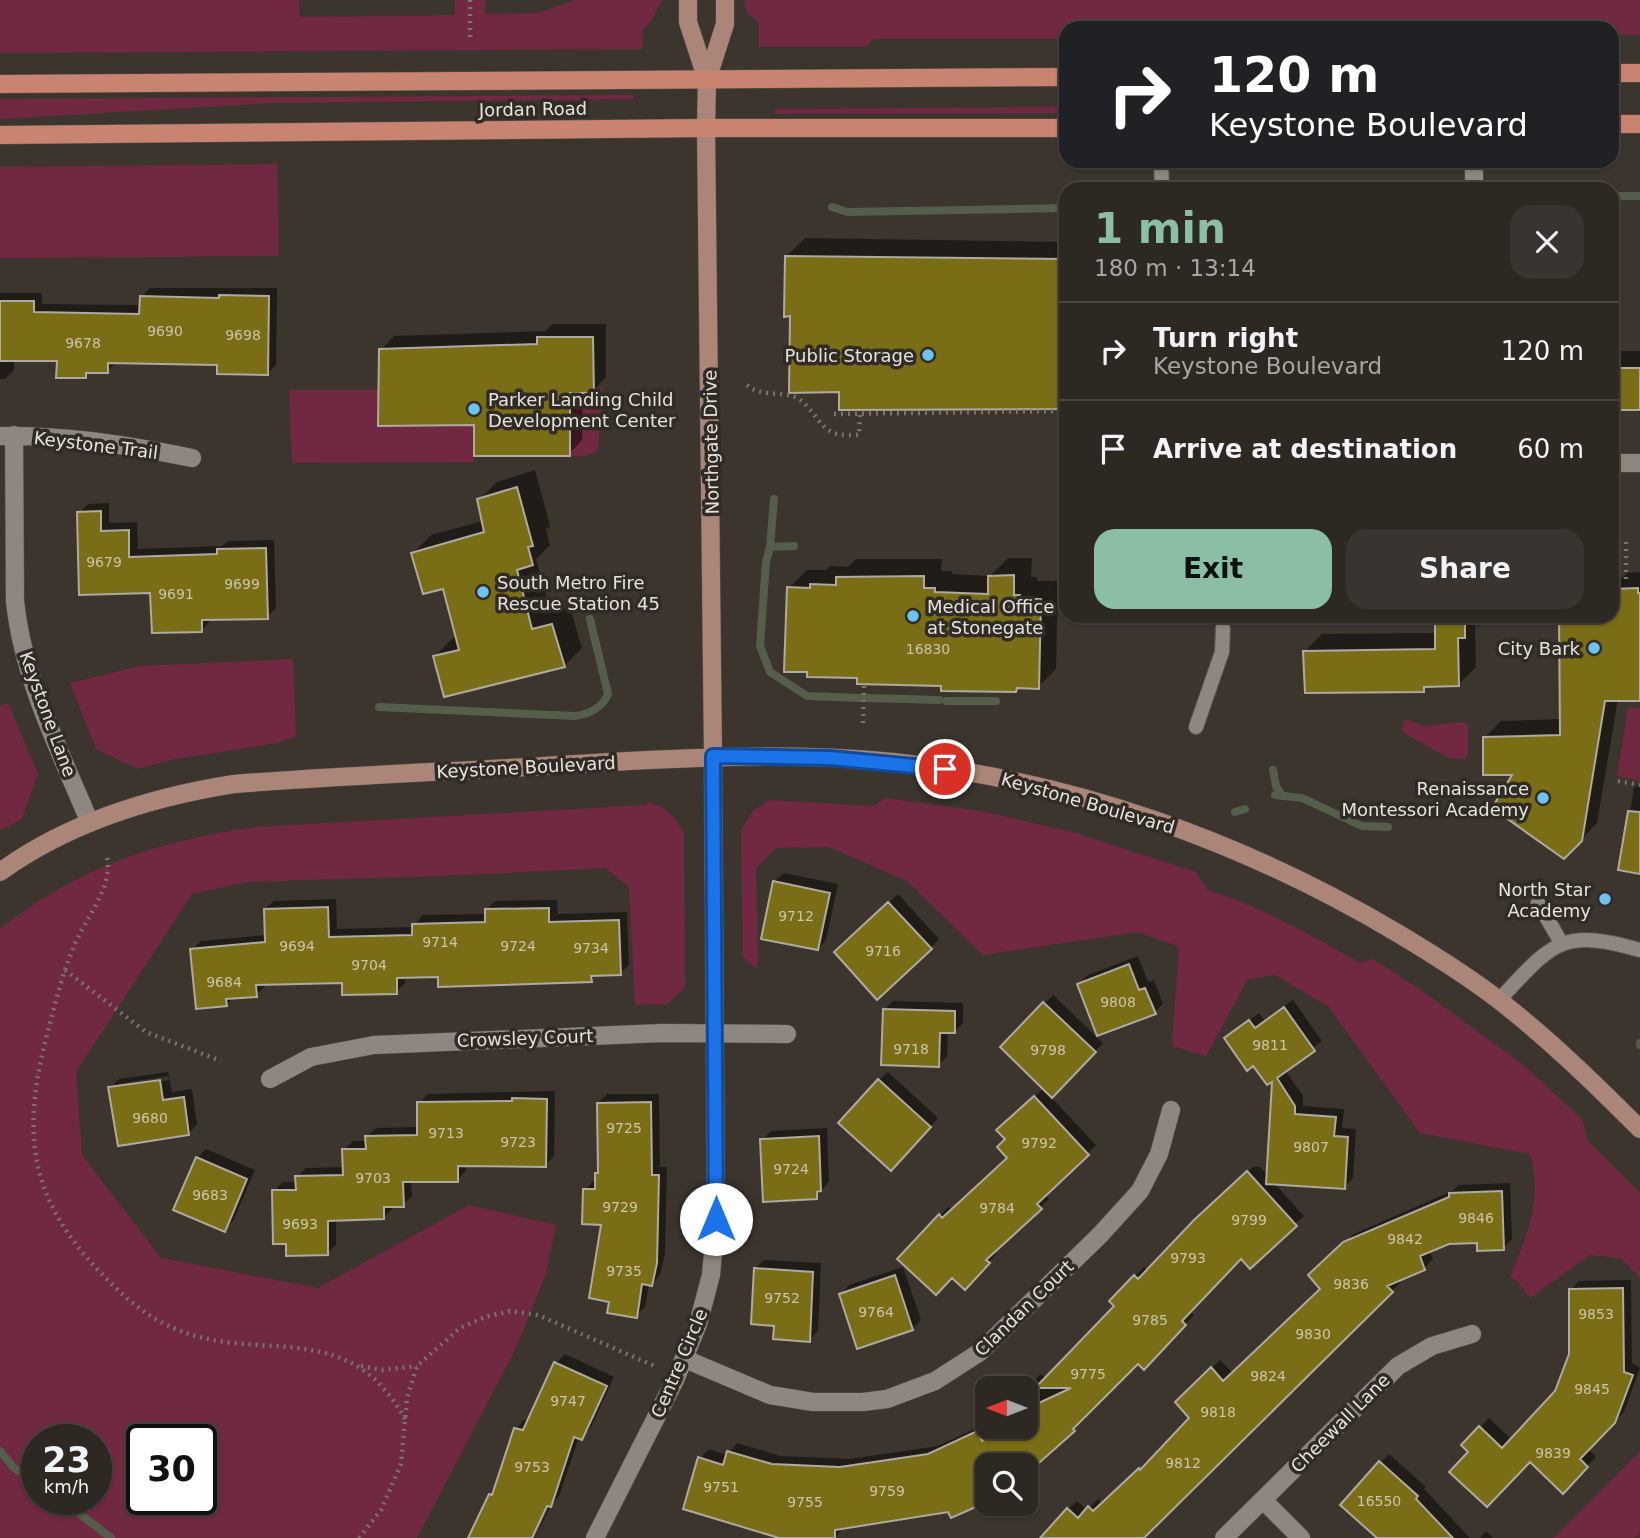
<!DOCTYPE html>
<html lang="en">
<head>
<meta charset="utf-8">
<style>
	body { margin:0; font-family:"DejaVu Sans",sans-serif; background:#39342f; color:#f1f3f6; height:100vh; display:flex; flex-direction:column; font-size:26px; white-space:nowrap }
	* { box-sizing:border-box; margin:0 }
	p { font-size:23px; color:#a7a6a5 }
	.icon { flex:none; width:38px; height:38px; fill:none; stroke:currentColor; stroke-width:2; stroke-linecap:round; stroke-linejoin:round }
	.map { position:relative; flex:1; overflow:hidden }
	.panel { position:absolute; left:1059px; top:182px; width:560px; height:441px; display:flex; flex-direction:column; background:#2d2822; border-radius:21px; box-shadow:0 2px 5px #0004,0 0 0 2px #484440 }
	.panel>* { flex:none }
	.top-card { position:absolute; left:1059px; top:21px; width:560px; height:147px; border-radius:21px; box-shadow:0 2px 5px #0004,0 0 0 2px #484440; background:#202124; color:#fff; overflow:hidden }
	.needle { width:46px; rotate:270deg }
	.tools { position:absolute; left:975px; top:1376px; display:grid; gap:14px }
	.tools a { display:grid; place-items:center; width:63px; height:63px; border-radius:14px; background:#2d2822; box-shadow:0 2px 5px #0004,0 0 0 2px #484440; font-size:35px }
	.speed { position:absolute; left:21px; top:1424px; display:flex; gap:14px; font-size:35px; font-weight:700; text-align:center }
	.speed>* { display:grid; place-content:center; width:91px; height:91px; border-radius:50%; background:#2d2822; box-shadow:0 2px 5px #0004,0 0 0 2px #484440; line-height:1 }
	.speed small { font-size:18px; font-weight:400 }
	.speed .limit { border:4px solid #111; border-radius:10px; background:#fff; color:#111 }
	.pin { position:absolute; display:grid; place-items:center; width:60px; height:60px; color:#fff; margin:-30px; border:4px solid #fff; border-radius:50%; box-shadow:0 2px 7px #0007 }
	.me { position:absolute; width:77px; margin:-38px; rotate:0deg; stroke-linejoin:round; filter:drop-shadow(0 0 5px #0008) }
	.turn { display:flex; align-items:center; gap:24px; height:147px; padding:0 35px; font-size:32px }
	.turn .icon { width:91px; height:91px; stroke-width:2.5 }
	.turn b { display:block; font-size:49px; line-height:60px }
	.round { display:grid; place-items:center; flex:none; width:74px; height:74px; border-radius:21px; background:#39342f }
	.summary { display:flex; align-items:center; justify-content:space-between; height:119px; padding:0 35px }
	h1 { font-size:42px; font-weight:600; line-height:52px; color:#8abfa5 }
	.button { display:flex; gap:14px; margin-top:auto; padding:14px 35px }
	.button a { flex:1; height:80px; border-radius:21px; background:#8abfa5; color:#111; font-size:28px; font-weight:600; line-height:80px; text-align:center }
	.button a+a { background:#39342f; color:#f1f3f6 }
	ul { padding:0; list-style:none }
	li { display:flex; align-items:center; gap:21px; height:98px; padding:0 35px; border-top:2px solid #484440 }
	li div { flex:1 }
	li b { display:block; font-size:26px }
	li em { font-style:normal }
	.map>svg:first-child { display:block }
</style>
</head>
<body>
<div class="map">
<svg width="1640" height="1538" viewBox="0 0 1640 1538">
	<rect width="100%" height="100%" fill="#3c352e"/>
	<path fill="#712841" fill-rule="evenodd" d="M0 0H299L300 17 455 15V0H485V14L538 13 575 0H662L651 22 643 29 642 49 0 53Z
		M744 0H1640V35H1612V28H1066V39H873L866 47H759V23L747 12Z
		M628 95 634 96 633 99 273 103 0 119V99Z
		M1066 107V113L775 114 774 111 778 109Z
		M277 164 279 256 0 258V167Z
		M594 388H603L598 449C589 457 581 456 570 456V393H593Z
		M289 390H379V426L474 425V462L292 463Z
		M293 659 296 736 278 743 170 760 138 769 96 749 70 683 140 666Z
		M8 703 38 774 22 819 0 831V706Z
		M1628 708H1640V781L1617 776Z
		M1405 719 1424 726 1463 722 1468 725V753L1465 759 1449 758 1401 731Z
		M885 798 981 811 1076 833 1196 872 1208 890C1262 907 1311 935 1360 963L1373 959 1418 988 1522 1064 1582 1119 1588 1141 1640 1193V1278L1621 1258 1590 1255 1530 1298 1516 1280 1510 1277C1527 1235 1543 1201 1530 1154L1420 1133 1328 1006 1275 975 1248 979 1206 1056 1172 1046 1179 947 1138 932 983 955 907 881 829 847 776 848 756 868 758 969 743 958 741 830 753 811 768 800 874 806Z
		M649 802C666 807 677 818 684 834L685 987 667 1004 635 1005 629 887 606 868 440 876 247 882 192 894 76 1072 82 1155 161 1258 318 1288 469 1205 556 1225 546 1274 515 1350 417 1538H0V929C78 867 158 841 255 827L645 805ZM37 1440H96V1500H37ZM142 1440H201V1500H142Z
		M1640 1451V1532L1634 1538H1554Z"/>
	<path fill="#0007" fill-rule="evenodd" d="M805 238 1066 242V407L840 390 792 314 787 256Z
		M150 288H277L276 365 267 374 219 363 117 362 107 371H91L86 376 59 359H14V370L5 379H0V293H42V304L141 305V297Z
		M552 324H606V377L593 391H583L582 440 569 454 475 423 381 350 394 336 546 331Z
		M1612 351H1640V408H1612Z
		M535 470 550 526 546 530 550 545 536 559 542 582 550 612 570 607 582 648 564 666 435 656 453 638 457 637 445 587 413 553 431 535 483 521 479 500 497 482Z
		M109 503V523L137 522 138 549 222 546 228 541 274 540 276 608 267 617 210 618V621L202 630 152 592 79 513 88 504Z
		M1008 558H1032L1031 577H1037V581H1058L1056 669 1038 687 1020 686 1016 690 859 677 789 588 807 570H826L830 566 848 567 856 559H942L941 571H952V574L990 576Z
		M1640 572V699H1618L1597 823 1564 857 1515 773 1485 737 1501 721 1561 719 1560 616H1612V578H1622L1627 573Z
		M1437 616H1482L1475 626 1476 667 1459 684 1429 685 1423 690 1305 651 1322 634 1437 633Z
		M1640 782V872L1620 869 1634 788Z
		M784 873 838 884 826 940 818 949 775 881Z
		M898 894 939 939 931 948 845 944Z
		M336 899 337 929 414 927 422 915 486 914V910L495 901 557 900 558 914 627 912 629 965 620 973 597 974 591 980 440 975 405 976V983L396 992 344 981 265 983V986L256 995 234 997 226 1005 192 950 201 941 266 935 265 909 274 901Z
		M1138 956 1148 982 1154 980 1163 1004 1155 1012 1079 984 1088 975Z
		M1053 995 1103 1043 1051 1097 1096 1145 1045 1194 1049 1199 994 1250 997 1253 974 1278 940 1216 948 1207 952 1210 1009 1158 1007 1122 1044 1088 1002 1047Z
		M1293 1000 1322 1041 1285 1070 1303 1096V1106L1344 1109 1342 1128 1356 1129 1353 1178 1344 1187 1274 1183 1304 1216 1250 1266 1241 1257 1190 1311 1194 1315 1144 1367 1138 1361 1081 1419 1083 1421 1074 1430 1026 1473V1465H987V1500L949 1510 843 1527 835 1538H818L700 1458 709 1449 727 1455 737 1443 781 1456 850 1459 938 1446 987 1423V1426H1026V1388L1041 1374 1046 1379 1117 1306 1111 1301 1135 1276 1144 1267 1148 1271 1206 1211 1253 1167H1260L1268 1176 1274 1078 1254 1064 1227 1038 1259 1013 1264 1020Z
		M893 1001 963 1003V1023L954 1032 948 1031 947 1056 938 1065 884 1010Z
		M168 1072 172 1092 192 1089 197 1124 189 1133 110 1088 119 1079ZM168 1076 169 1080 118 1088V1084Z
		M888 1072 938 1118 900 1160 879 1080Z
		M555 1091 554 1156 545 1165 466 1164V1171L457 1180H411L412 1196 403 1205H392V1209L383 1218 336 1219V1245L327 1253 288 1243 274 1191 283 1182H297V1177L306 1168 345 1167 344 1150 353 1141H367V1136L376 1128 419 1127V1103L428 1094Z
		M607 1094H659L660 1167H667L665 1253 660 1275 652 1284 649 1283 645 1307 636 1316 611 1301 603 1223 585 1190 593 1181H597V1174L600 1171 598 1103Z
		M827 1128 829 1181 816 1197 762 1140 771 1131Z
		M206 1149 255 1170 233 1221 224 1230 197 1158Z
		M1510 1183 1512 1239 1503 1248 1479 1242 1449 1243 1429 1250 1433 1259 1424 1268 1398 1279 1401 1282 1141 1538H1051L1068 1509 1077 1501 1087 1510 1098 1499 1103 1504 1150 1462 1192 1418 1177 1402 1220 1360 1233 1373 1323 1289 1310 1275 1354 1234 1452 1191 1459 1185Z
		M764 1260 821 1263 818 1331 809 1340 775 1324 755 1269Z
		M903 1267 921 1320 912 1329 841 1294 849 1285Z
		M1631 1280 1632 1363 1640 1368 1624 1412 1588 1449 1596 1457 1563 1491 1530 1460 1471 1452 1463 1445 1489 1418 1512 1440 1557 1392 1571 1354 1570 1290 1579 1281Z
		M565 1354 614 1377 590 1429 581 1438 579 1437 559 1496 551 1505 535 1538 552 1499 549 1497 530 1538H470L491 1495 495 1490 516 1429 524 1420 529 1421 556 1363Z
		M1389 1454 1426 1487 1424 1489 1470 1538H1381L1380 1463Z
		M1486 1531 1493 1538H1480Z"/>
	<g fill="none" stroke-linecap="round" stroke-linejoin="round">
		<path stroke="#545e4a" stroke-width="8" d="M1612 196H1640
			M832 207 847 212 1066 208
			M774 499 770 547 766 562 760 646 770 672 807 696 861 698
			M770 547 794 546
			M867 698 939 700
			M946 701H996
			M379 707 575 716C590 714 602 708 608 694L590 619
			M1273 770 1276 786 1282 796
			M1275 795 1302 798 1362 826 1388 827
			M1235 812 1245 809
			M1640 1043V1045
			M0 1451 14 1468 37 1483
			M62 1500 111 1538"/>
	</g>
	<path fill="#796d15" stroke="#adaba1" stroke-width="2" d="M785 256 1066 259V409L839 410V392L789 393 790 316 784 317Z
		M219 295 269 296 268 375 217 374V365L108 363V373H86V378H56L57 361H0V301H34V312L139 314 140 296 219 298Z
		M537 337H593L594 393H570V456H474V425L378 426 379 349 537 344Z
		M1612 368H1640V410H1612Z
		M517 487 533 546 528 547 533 565 517 570 525 601 532 629 552 624 565 667 444 697 433 656 459 650 443 589 423 594 411 553 484 532 477 499Z
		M101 511V531L129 530V557L217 554V549L266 548 268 619 202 620V632L152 633 150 593 79 595 77 512Z
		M1014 575V595H1020V599H1041L1039 689 1017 688 1016 692 941 691V686L857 684V678L807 677V672H784L787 587 810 588V584L836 585V577L924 576V588H935V592L988 594V576Z
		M1638 588V593H1640V701H1605L1582 841 1564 859 1492 808 1512 775H1483V737L1560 735 1559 616H1612V589Z
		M1435 616H1465V638H1458L1459 686 1424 687V692L1305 693 1303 651 1435 649Z
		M1628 811 1640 812V874L1618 870Z
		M773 881 830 893 818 950 761 939Z
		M888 902 932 949 877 1000 834 952Z
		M328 907 329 937 412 935V924L485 922V909L549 908V922L619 920 621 975 591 976 592 982 438 987V977L397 978V994L342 995V983L256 985 257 997 226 999 227 1006 196 1009 190 949 265 942 264 909Z
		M1129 964 1139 990 1145 988 1156 1014 1097 1036 1077 984Z
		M1043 1002 1096 1052 1052 1098 1000 1047Z
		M1284 1007 1315 1051 1277 1078 1295 1106V1114L1336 1117 1334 1136 1348 1137 1345 1189 1266 1184 1272 1082 1267 1085 1253 1066 1247 1071 1224 1038 1249 1020 1255 1028Z
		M883 1009 955 1011V1033H940L939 1067 881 1065Z
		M878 1079 931 1127 891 1171 838 1123Z
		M160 1080 163 1100 184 1097 189 1135 118 1146 108 1087Z
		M1034 1096 1089 1155 1037 1204 1042 1209 986 1260 990 1263 965 1290 952 1278 936 1295 897 1259 939 1214 942 1218 1007 1158 997 1147 1005 1139 996 1130Z
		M512 1098 547 1099 546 1167 458 1166V1182H403L404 1207H384V1219L328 1221V1255L286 1256V1244H273L272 1190H296L295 1176 343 1175 342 1149H366L365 1136 417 1135V1102L512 1101Z
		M651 1102 652 1175H659L657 1263 652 1286 642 1284 637 1318 607 1313 609 1302 589 1298 601 1225 582 1224 583 1189H595V1173H598L597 1103Z
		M819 1136 821 1191 817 1192V1199L763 1202 760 1139Z
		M196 1157 247 1179 225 1232 173 1210Z
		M1247 1171 1297 1226 1250 1269 1241 1259 1182 1321 1186 1325 1144 1370 1138 1364 1073 1429 1075 1431 1031 1470 1026 1465H987V1502L951 1518 948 1512 835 1530V1538H779L683 1509 698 1457 723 1465 727 1451 772 1464 840 1467 928 1454 977 1431 982 1441 998 1426H1026V1409L1071 1388H1035L1114 1306 1109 1301 1134 1275 1138 1279 1194 1220Z
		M1502 1191 1504 1250 1477 1251V1243L1449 1244 1420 1256 1425 1270 1387 1286 1393 1292 1144 1538H1040L1067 1508 1078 1518 1088 1506 1093 1511 1139 1468 1140 1470 1189 1418 1175 1402 1211 1367 1223 1381 1320 1289 1308 1275 1343 1242 1449 1197V1193Z
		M754 1268 813 1272 810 1342 773 1339 774 1326 751 1324Z
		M895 1275 913 1330 857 1349 839 1294Z
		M1623 1288 1624 1372 1633 1375 1615 1423 1580 1459 1588 1467 1563 1494 1530 1462 1487 1507 1449 1472 1468 1452 1461 1445 1479 1426 1502 1448 1555 1391 1569 1354V1289Z
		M554 1362 607 1386 582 1440 574 1437 551 1507 547 1506 532 1538H468L489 1494 492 1495 514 1428 523 1430Z
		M1379 1461 1418 1496 1416 1499 1453 1538H1377L1340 1505Z"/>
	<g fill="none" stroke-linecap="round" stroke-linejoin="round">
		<g stroke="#5a544e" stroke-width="16">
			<path id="lane" d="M1161 161 1162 189
				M1196 727 1222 652 1223 628
				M1538 903 1562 944
				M1499 1000C1552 944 1560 927 1640 950"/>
		</g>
		<g stroke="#5a544e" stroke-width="19">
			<path id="street" d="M1474 189V161
				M14 435 15 601C23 679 60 751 90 823
				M0 436C65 435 128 445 192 458
				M1612 463H1640
				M270 1079 311 1057 374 1045 662 1033 787 1034
				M685 1359 770 1395 813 1402H863L887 1399 935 1381 980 1352 1100 1235 1140 1191 1159 1154 1171 1110
				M1263 1500 1301 1538
				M595 1538 675 1380 698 1324 711 1275 716 1219 713 756
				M1224 1538 1398 1366 1432 1346 1472 1334"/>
		</g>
		<g stroke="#5a544e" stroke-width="19">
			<path id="secondary" d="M688 0V22L707 80
				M713 756 706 128 707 80 725 24V0
				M0 872C69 822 151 797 234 784 337 776 441 772 544 766 661 759 776 751 893 762 1072 780 1245 842 1399 934 1434 955 1468 976 1500 1001 1550 1040 1595 1084 1640 1129"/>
		</g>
		<g stroke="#5a544e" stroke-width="19">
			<path id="primary" d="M1612 73H1640
				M0 84 1066 77
				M1612 124H1640
				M0 135 706 128H1066"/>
		</g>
		<path stroke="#79736d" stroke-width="4.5" stroke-dasharray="2 5" stroke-linecap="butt" d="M470 0V37
			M747 385C760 397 779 391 795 397 811 404 817 425 832 432 839 436 851 435 859 435L860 414
			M834 414 1066 411
			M1626 542V581
			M863 723 864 684
			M1618 781 1640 785
			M107 858C113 888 85 919 74 946 63 972 56 1000 49 1027 22 1127 25 1194 100 1272 118 1291 137 1309 161 1322 251 1371 344 1309 405 1419
			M65 970 146 1032 221 1061
			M361 1366 382 1370 417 1366
			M359 1538 381 1510 401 1464 407 1398 417 1366 460 1328 485 1317 510 1311 538 1315 657 1367"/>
		<use href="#lane" stroke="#8e877f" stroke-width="14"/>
		<use href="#street" stroke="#8e877f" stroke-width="18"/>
		<use href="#secondary" stroke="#ab8678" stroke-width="18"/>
		<use href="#primary" stroke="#c88470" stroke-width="18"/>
	</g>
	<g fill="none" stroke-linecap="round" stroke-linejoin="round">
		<g stroke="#114b97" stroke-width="18">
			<path id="route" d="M716 1219 713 756 830 758 945 769"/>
		</g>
		<use href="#route" stroke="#1a73e8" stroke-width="12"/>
	</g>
	<g fill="#6ac3f1" stroke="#312b25" stroke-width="2.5">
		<circle cx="928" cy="355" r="7"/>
		<circle cx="474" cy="409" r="7"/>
		<circle cx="483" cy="592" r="7"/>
		<circle cx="913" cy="616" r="7"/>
		<circle cx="1594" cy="648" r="7"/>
		<circle cx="1543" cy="798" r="7"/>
		<circle cx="1605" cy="899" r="7"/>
	</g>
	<g text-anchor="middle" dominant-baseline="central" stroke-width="7" stroke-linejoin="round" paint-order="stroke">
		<g font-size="14" fill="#ccc5ac">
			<text x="165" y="331">9690</text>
			<text x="243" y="335">9698</text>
			<text x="83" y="343">9678</text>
			<text x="104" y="562">9679</text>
			<text x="242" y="584">9699</text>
			<text x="176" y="594">9691</text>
			<text x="928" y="649">16830</text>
			<text x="796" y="916">9712</text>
			<text x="440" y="942">9714</text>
			<text x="297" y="946">9694</text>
			<text x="518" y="946">9724</text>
			<text x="591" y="948">9734</text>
			<text x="883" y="951">9716</text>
			<text x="369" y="965">9704</text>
			<text x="224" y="982">9684</text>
			<text x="1118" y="1002">9808</text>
			<text x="1270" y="1045">9811</text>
			<text x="911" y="1049">9718</text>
			<text x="1048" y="1050">9798</text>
			<text x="150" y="1118">9680</text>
			<text x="624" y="1128">9725</text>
			<text x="446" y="1133">9713</text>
			<text x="518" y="1142">9723</text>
			<text x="1039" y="1143">9792</text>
			<text x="1311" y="1147">9807</text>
			<text x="791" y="1169">9724</text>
			<text x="373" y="1178">9703</text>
			<text x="210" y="1195">9683</text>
			<text x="620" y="1207">9729</text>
			<text x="997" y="1208">9784</text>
			<text x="1476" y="1218">9846</text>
			<text x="1249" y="1220">9799</text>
			<text x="300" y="1224">9693</text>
			<text x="1405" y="1239">9842</text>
			<text x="1188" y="1258">9793</text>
			<text x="624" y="1271">9735</text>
			<text x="1351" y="1284">9836</text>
			<text x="782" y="1298">9752</text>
			<text x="876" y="1312">9764</text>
			<text x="1596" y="1314">9853</text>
			<text x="1150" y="1320">9785</text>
			<text x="1313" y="1334">9830</text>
			<text x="1088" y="1374">9775</text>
			<text x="1268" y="1376">9824</text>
			<text x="1592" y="1389">9845</text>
			<text x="568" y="1401">9747</text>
			<text x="1218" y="1412">9818</text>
			<text x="1553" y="1453">9839</text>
			<text x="1183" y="1463">9812</text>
			<text x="532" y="1467">9753</text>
			<text x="721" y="1487">9751</text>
			<text x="887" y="1491">9759</text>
			<text x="1379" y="1501">16550</text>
			<text x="805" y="1502">9755</text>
		</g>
		<g font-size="18" fill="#e7e2de" stroke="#312b25">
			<text transform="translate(533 109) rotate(-1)">Jordan Road</text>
			<text transform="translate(711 442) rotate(-91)">Northgate Drive</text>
			<text transform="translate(96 445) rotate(7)">Keystone Trail</text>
			<text transform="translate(48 714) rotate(70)">Keystone Lane</text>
			<text transform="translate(526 767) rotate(-3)">Keystone Boulevard</text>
			<text transform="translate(1088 803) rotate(16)">Keystone Boulevard</text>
			<text transform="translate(525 1038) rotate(-2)">Crowsley Court</text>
			<text transform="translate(1024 1308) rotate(-44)">Clandan Court</text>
			<text transform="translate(679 1363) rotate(-67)">Centre Circle</text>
			<text transform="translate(1340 1423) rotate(-45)">Cheewall Lane</text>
		</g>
		<g font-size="18" fill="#e7e2de" stroke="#312b25" text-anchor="end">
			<text x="914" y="355">Public Storage</text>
			<text x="488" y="399" text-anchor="start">Parker Landing Child<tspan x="488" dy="21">Development Center</tspan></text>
			<text x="497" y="582" text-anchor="start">South Metro Fire<tspan x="497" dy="21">Rescue Station 45</tspan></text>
			<text x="927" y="606" text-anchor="start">Medical Office<tspan x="927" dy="21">at Stonegate</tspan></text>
			<text x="1580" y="648">City Bark</text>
			<text x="1529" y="788">Renaissance<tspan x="1529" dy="21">Montessori Academy</tspan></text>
			<text x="1591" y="889">North Star<tspan x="1591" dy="21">Academy</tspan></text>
		</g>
	</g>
</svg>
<div class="tools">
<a><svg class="needle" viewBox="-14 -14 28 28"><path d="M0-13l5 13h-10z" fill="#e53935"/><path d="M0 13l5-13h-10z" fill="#a7a6a5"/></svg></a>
<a><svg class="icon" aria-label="search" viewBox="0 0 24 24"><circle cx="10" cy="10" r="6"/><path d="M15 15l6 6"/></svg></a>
</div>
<div class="speed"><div>23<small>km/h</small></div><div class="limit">30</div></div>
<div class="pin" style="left:945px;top:769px;background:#d93025"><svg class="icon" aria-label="arrive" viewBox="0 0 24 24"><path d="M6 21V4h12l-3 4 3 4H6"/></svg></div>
<svg class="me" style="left:716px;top:1219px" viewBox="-20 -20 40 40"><circle r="19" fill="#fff"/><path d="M0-13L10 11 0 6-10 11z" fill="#1a73e8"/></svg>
<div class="top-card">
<div class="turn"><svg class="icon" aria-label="right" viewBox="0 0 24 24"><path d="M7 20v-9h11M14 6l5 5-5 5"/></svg><div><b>120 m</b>Keystone Boulevard</div></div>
</div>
<section class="panel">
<div class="summary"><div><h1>1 min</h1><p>180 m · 13:14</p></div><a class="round"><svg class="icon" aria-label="close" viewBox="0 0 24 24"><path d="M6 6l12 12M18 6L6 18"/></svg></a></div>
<ul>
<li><svg class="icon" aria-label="right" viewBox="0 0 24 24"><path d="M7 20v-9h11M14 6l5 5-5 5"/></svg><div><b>Turn right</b><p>Keystone Boulevard</p></div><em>120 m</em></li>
<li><svg class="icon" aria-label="arrive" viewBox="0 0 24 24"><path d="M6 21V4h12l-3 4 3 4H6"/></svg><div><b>Arrive at destination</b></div><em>60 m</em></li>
</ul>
<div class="button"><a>Exit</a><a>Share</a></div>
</section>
</div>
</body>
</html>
